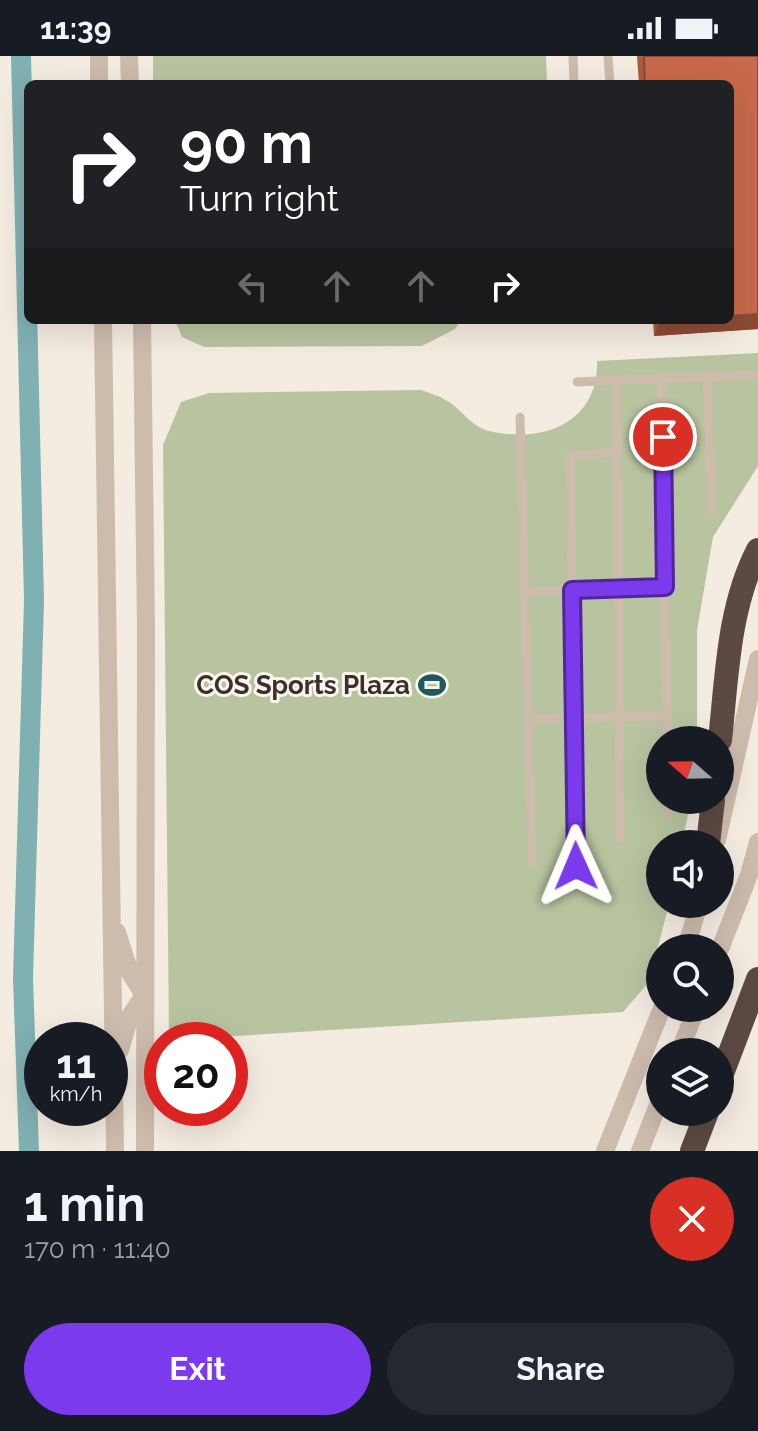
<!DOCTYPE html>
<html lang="en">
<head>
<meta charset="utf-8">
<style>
	body { margin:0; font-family:Raleway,sans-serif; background:#242831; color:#f1f3f6; height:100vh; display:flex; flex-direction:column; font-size:30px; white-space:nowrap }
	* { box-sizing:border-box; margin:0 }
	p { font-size:26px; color:#9ea1a6 }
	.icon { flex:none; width:44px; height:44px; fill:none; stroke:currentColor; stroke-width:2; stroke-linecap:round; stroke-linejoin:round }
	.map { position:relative; height:1095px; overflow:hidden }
	.sheet { display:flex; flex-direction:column; background:#171b24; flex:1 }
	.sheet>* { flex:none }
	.top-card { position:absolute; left:24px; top:24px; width:710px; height:244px; border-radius:12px; box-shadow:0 8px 32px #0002; background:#202124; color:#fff; overflow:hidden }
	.needle { width:52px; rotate:290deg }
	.tools { position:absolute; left:646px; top:670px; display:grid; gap:16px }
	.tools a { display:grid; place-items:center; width:88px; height:88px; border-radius:50%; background:#171b24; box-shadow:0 8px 32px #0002; font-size:40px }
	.speed { position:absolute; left:24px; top:966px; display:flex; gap:16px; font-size:40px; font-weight:700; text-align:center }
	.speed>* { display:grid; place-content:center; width:104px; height:104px; border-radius:50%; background:#171b24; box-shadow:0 8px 32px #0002; line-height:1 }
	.speed small { font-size:20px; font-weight:400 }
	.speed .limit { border:12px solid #d22; background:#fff; color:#111 }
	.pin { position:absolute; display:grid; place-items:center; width:68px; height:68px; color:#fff; margin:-34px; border:4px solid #fff; border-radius:50%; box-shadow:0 2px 8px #0007 }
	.me { position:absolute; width:88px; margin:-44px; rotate:359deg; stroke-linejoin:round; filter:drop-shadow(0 0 6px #0008) }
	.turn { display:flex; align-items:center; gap:28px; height:168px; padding:0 24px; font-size:36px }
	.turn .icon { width:104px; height:104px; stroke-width:2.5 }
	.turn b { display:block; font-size:56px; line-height:68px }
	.lanes { display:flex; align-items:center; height:76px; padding:0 24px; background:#0003; justify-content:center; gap:40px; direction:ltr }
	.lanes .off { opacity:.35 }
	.round { display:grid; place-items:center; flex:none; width:84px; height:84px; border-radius:42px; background:#242831 }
	.overview { display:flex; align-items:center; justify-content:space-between; height:136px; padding:0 24px }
	h1 { font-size:48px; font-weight:700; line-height:60px }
	.cta { display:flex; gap:16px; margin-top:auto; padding:16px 24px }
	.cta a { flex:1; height:92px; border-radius:48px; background:#7c3aed; color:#fff; font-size:32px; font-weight:700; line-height:92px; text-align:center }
	.cta a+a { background:#242831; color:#f1f3f6 }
	.status { display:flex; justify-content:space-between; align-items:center; height:56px; padding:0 40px; background:#171b24; direction:ltr }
	.status svg { height:22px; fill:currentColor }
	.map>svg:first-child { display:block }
</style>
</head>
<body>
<div class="status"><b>11:39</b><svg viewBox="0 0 49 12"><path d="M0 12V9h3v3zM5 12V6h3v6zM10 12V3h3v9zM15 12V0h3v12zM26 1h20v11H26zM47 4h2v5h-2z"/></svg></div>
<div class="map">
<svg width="758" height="1095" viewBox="0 0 758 1095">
	<rect width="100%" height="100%" fill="#f4ebe1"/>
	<path fill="#b8c4a0" d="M153 0H546L547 28H153Z
		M175 264H461L455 273 422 290 204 291 182 281Z
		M758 297V410L713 481 697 574V684H660V744H691L682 788H660V848H669L649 926 623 956 169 984 163 389 181 346 209 337 421 334C429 337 437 339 444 343 460 351 471 371 489 375 543 388 599 366 597 305Z"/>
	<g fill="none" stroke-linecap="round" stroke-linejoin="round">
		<path stroke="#7fb0b2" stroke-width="20" d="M21 0 34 544 23 922 29 1095"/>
		<path stroke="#cdbbac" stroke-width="9" d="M573 0 574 28
			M608 0 610 28
			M707 320 712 456
			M662 321 667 684
			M577 326 617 324
			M520 361 532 807
			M525 536 665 531
			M528 663 667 660
			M668 744 669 759
			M620 782 617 324 758 319
			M576 810 570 400 617 396"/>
		<path stroke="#cdbbac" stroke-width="18" d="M99 0V28
			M129 0 130 28
			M103 264 115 1095
			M142 264 146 573 145 1095
			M717 784 758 603
			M117 876 130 917 143 937
			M686 892 699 848
			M720 893 749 819 758 786
			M120 994 130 960 144 939
			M679 996 697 952
			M605 1095 662 952
			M640 1095 660 1044"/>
		<path stroke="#5c4a42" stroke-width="24" d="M720 684C727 621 728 552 758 494
			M708 788 713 744
			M720 1023 758 923
			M692 1095 707 1056"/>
	</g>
	<path fill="#ac5a40" d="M637 0H758V273L654 280 653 264H730V28H639Z"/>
	<path fill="#8c4a34" d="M758 258V273L654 280 660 264H730V260Z"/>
	<path fill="#c8694b" stroke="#8c4a34" stroke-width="2" d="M644 0H758V258L730 260V28H645Z"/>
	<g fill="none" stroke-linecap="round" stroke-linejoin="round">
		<g stroke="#51269a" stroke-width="20">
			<path id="route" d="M576 810 572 534 665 531 663 381"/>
		</g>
		<use href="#route" stroke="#7c3aed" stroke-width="14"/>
	</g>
	<defs>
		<g id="stadium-bare" transform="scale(2.16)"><path d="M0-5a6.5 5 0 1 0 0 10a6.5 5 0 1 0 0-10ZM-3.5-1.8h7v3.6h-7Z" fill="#1f5a5e" stroke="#fbf5ee" stroke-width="2.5" paint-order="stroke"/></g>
	</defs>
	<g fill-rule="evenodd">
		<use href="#stadium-bare" x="432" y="629"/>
	</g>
	<g text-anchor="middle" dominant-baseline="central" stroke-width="6" stroke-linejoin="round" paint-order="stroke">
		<g font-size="26" font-weight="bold" fill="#3b302b" stroke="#fbf5ee" text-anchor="end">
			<text x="410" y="629">COS Sports Plaza</text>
		</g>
	</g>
</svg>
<div class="tools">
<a><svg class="needle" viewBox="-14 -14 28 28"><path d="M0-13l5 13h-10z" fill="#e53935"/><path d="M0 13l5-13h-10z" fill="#9ea1a6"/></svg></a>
<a><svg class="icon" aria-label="sound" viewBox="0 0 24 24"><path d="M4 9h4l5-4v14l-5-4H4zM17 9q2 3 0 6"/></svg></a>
<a><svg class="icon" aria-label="search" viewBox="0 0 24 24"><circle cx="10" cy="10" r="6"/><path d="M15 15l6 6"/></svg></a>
<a><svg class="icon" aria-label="layers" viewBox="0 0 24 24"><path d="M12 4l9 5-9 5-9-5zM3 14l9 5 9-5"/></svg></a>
</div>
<div class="speed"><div>11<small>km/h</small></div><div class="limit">20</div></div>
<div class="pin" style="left:663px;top:381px;background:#d93025"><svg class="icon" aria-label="arrive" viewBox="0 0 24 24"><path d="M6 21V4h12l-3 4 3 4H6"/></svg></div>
<svg class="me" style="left:576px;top:810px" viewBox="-20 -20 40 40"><path d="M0-17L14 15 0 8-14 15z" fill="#7c3aed" stroke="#fff" stroke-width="4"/></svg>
<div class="top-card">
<div class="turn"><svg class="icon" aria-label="right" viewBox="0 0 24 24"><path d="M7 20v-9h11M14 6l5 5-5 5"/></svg><div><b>90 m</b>Turn right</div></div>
<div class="lanes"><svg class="icon off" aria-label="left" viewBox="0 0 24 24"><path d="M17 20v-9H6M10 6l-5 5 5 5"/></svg><svg class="icon off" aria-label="ahead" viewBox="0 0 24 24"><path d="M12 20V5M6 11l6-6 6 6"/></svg><svg class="icon off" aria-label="ahead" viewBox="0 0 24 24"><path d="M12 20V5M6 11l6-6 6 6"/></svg><svg class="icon" aria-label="right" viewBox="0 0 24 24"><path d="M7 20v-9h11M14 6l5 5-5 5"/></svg></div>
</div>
</div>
<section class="sheet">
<div class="overview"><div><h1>1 min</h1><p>170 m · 11:40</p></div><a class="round" style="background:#d93025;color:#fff"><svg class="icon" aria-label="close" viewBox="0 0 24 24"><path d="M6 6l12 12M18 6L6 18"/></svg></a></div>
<div class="cta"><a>Exit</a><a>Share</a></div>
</section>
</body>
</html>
